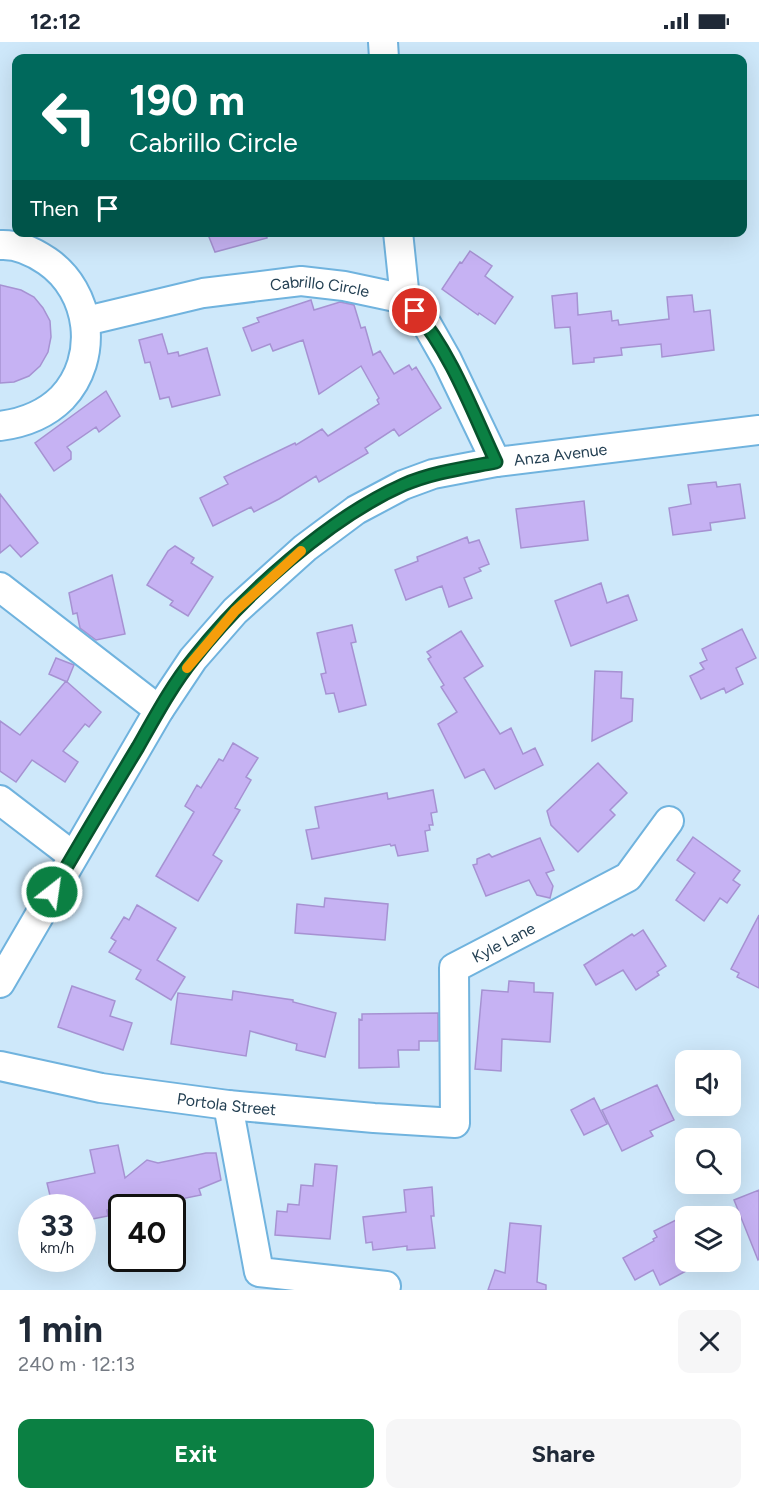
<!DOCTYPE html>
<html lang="en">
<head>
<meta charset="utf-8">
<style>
	body { margin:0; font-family:Figtree,sans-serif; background:#f6f6f7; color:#1f2937; height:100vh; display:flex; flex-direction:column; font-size:22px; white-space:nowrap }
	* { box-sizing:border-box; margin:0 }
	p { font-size:20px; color:#747a83 }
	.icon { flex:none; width:33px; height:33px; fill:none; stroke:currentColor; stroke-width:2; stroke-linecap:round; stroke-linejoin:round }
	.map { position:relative; height:1248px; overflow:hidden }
	.drawer { display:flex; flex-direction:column; background:#fff; flex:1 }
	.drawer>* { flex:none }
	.guide { position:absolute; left:12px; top:12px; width:735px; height:183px; border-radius:12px; box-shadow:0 6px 24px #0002; background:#00695c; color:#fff; overflow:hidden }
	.buttons { position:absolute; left:675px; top:1008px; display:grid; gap:12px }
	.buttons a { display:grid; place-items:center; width:66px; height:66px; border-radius:12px; background:#fff; box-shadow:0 6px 24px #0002; font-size:30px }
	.speed { position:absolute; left:18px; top:1152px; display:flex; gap:12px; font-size:30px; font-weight:700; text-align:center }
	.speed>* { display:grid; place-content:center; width:78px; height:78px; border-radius:50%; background:#fff; box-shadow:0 6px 24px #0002; line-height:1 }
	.speed small { font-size:15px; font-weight:400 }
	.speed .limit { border:3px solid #111; border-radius:9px; background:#fff; color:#111 }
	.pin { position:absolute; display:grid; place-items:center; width:51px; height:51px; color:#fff; margin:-26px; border:3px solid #fff; border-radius:50%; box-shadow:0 2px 6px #0007 }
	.me { position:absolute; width:66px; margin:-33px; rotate:30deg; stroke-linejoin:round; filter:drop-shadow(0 0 4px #0008) }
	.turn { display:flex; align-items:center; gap:21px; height:126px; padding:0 18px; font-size:27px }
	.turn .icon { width:78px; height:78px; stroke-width:2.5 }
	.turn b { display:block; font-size:42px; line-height:51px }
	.then { display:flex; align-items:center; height:57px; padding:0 18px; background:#0003; gap:12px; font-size:22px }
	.round { display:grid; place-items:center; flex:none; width:63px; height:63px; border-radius:12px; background:#f6f6f7 }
	.headline { display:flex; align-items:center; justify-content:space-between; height:102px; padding:0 18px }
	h1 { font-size:36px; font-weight:700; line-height:45px }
	.cta { display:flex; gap:12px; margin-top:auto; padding:12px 18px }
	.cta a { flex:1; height:69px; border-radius:12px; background:#0b8043; color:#fff; font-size:24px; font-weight:700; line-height:69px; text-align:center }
	.cta a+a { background:#f6f6f7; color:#1f2937 }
	.status { display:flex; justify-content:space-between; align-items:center; height:42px; padding:0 30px; background:#fff; direction:ltr }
	.status svg { height:16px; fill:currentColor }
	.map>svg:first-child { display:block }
</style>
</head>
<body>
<div class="status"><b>12:12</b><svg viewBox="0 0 49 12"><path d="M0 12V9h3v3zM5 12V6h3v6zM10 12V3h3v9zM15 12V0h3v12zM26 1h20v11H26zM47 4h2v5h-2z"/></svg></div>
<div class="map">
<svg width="759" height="1248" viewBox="0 0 759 1248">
	<rect width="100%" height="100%" fill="#cee8fa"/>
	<path fill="#c6b2f3" stroke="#a692d2" stroke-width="1.5" d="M207 190H266L267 196 215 210Z
		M470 209 492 224 485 234 513 255 495 282 479 271 478 273 442 247 460 220 462 221Z
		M0 243 21 248 34 255 43 266 50 279 51 295 48 310 40 324 29 334 14 340 0 341Z
		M577 251 578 273 611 269 612 279 618 278 619 283 669 277 667 255 692 253 694 270 710 268 714 308 662 315 661 302 621 306 622 313 594 316V320L573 322 570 285 555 286 552 254Z
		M311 258 314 268 340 260 354 263 361 286 365 285 373 313 380 309 394 332 409 323 412 328 416 325 441 366 399 394 394 387 365 406 368 411 319 440 316 434 279 457 254 470 251 465 213 484 200 456 228 442 224 435 295 401 296 403 322 387 328 394 379 362 377 358 379 356 361 324 319 352 303 298 273 309 270 302 252 309 243 286 259 280 257 276Z
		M162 292 168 312 178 310 179 314 207 306 220 353 172 365 169 355 160 357 150 320 145 321 139 298Z
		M106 349 120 374 99 390 96 385 67 405 71 410V417L54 429 35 401Z
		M716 440 717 445 740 442 745 476 710 481 711 488 673 493 669 466 691 462 688 443Z
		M0 452 38 501 21 515 10 503 0 511Z
		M584 459 588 498 521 506 516 467Z
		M467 495 469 501 479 498 489 522 479 526 481 529 464 536 472 556 449 565 442 544 406 558 395 528 418 519 417 515Z
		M175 504 194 516 191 521 213 535 188 574 170 563 173 559 147 543 168 509Z
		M112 533 125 592 96 598 80 586 77 571 73 572 69 551Z
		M601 541 607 561 628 553 637 578 571 604 555 559Z
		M352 583 356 600 351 601 366 663 339 670 334 651 326 652 321 632 326 631 317 591Z
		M742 587 756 616 736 626 743 642 726 651 724 646 701 657 690 634 704 627 700 621 707 618 702 607Z
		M461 589 483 624 464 636 500 692 511 686 523 712 535 706 543 723 495 747 484 727 465 736 438 682 457 670 441 645 444 643 428 617 431 615 427 610Z
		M56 616 74 623 67 640 49 632Z
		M595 629 622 630 621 656 633 657 632 679 592 699Z
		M66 639 101 670 89 685 85 682 63 709 78 720 65 740 32 718 16 740 0 729V679L20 693Z
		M233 701 258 716 246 735 251 738 235 766 240 768 213 813 222 819 198 859 156 834 194 770 185 764 197 743 201 746 219 717 223 719Z
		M598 721 627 751 610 768 615 773 578 810 551 783 547 769Z
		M433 748 437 770 431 771 433 783H429L430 788 425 789 428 809 398 814 395 803 391 804 390 802 312 817 306 788 319 786 315 765 387 751 388 757Z
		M693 795 740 829 733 838 740 843 727 861 720 856 704 879 676 858 695 831 677 818Z
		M540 796 554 828 546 831 553 844 550 856 537 853 529 838 486 854 473 823 477 822V817L489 812 492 815Z
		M325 856 388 862 385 898 295 891 297 862 324 865Z
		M137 863 176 886 157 918 185 935 171 958 136 937 141 928 109 910 116 899 111 896 124 875 129 878Z
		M759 873V946L737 935 739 931 731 927Z
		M643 888 666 924 657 930 659 933 636 948 623 928 596 943 584 923 632 892 634 894Z
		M509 939 534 941V950L553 951 550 1000 502 997 501 1029 475 1027 482 948 508 950Z
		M72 944 115 959 110 974 132 981 123 1008 58 985Z
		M233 949 293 958V960L336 971 325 1015 296 1008 297 1002 250 989 246 1014 171 1002 178 951 232 958Z
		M438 971V999H419V1008H398L399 1025 359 1026V977L362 978V972Z
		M657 1043 674 1078 650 1089 653 1094 622 1109 602 1068Z
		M594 1056 607 1082 584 1093 571 1068Z
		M118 1103 125 1136 147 1118 158 1121 206 1111H216L221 1138 199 1147 201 1153 166 1160 157 1165 146 1163V1160L107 1168 108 1174 82 1179V1166H53L47 1141 95 1131 90 1108Z
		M315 1122 337 1124 330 1197 275 1193 277 1169 287 1170 288 1162 299 1163 301 1143 313 1144Z
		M432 1145 434 1174H431L435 1206 407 1208V1204L373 1208 372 1200 366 1201 363 1175 406 1170 404 1148Z
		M759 1148V1217L758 1218 734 1158Z
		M686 1173V1229L660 1243 653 1228 635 1238 623 1216 654 1199 653 1197 657 1195 654 1189Z
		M510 1181 541 1184 537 1240 546 1243V1248H488L495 1228 505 1231Z"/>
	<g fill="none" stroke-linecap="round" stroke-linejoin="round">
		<g stroke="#70b3de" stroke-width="32">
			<g id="minor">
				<path d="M383 0 384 16"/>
				<path d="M398 190 405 257"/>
				<path d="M0 203C17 202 34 210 47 219 91 249 100 316 62 356 45 373 23 381 0 384"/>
				<path id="s1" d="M86 279 203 251 301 239 344 244 405 257 426 281 447 318 496 420"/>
				<path d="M0 545 159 668"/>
				<path d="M0 758 73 814"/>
				<path id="s2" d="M0 941 159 668 193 617 235 569 305 506 356 468 403 443 433 432 496 420 759 388"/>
				<path id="s3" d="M0 1024 101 1046 228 1063 374 1076 455 1081 454 926 628 835 669 779"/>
				<path d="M228 1063 259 1230 386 1244"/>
			</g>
		</g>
		<use href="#minor" stroke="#fff" stroke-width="28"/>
	</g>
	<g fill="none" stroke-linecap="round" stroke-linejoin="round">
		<g stroke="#07532c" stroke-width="15">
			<path id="route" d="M52 850C80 801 109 753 138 705 155 675 172 643 194 616 244 552 329 476 403 443 433 430 465 426 496 420 473 371 451 310 415 269"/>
		</g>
		<use href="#route" stroke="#0b8043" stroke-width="10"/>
		<path stroke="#f59e0b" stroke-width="10" d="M187 626 235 569 301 509"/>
	</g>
	<g text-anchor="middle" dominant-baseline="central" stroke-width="5" stroke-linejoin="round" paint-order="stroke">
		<g font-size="16" fill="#244053" stroke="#cee8fa">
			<text stroke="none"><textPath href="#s1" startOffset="238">Cabrillo Circle</textPath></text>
			<text stroke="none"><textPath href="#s2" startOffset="813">Anza Avenue</textPath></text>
			<text stroke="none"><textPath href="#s3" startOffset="670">Kyle Lane</textPath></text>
			<text stroke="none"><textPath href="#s3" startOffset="230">Portola Street</textPath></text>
		</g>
	</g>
</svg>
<div class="buttons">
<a><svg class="icon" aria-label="sound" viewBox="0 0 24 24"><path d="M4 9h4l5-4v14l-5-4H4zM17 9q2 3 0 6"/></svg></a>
<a><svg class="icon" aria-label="search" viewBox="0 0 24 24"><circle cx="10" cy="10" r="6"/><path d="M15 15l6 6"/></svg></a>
<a><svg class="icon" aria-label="layers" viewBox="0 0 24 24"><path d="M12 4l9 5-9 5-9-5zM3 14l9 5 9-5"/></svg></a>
</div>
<div class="speed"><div>33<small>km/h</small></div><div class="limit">40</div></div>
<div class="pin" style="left:415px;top:269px;background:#d93025"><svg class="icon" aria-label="arrive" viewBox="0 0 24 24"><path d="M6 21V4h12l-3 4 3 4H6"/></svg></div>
<svg class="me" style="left:52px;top:850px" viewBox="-20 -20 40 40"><circle r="17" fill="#0b8043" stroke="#fff" stroke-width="3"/><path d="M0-11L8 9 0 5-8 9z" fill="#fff"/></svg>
<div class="guide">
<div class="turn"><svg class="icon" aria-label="left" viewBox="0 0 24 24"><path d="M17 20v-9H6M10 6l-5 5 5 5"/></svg><div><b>190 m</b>Cabrillo Circle</div></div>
<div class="then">Then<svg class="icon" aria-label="arrive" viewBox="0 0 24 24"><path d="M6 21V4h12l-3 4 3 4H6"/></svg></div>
</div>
</div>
<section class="drawer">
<div class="headline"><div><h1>1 min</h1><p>240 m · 12:13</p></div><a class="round"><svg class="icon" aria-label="close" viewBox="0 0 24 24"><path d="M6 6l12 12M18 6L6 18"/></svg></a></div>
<div class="cta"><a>Exit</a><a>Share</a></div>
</section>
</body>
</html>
